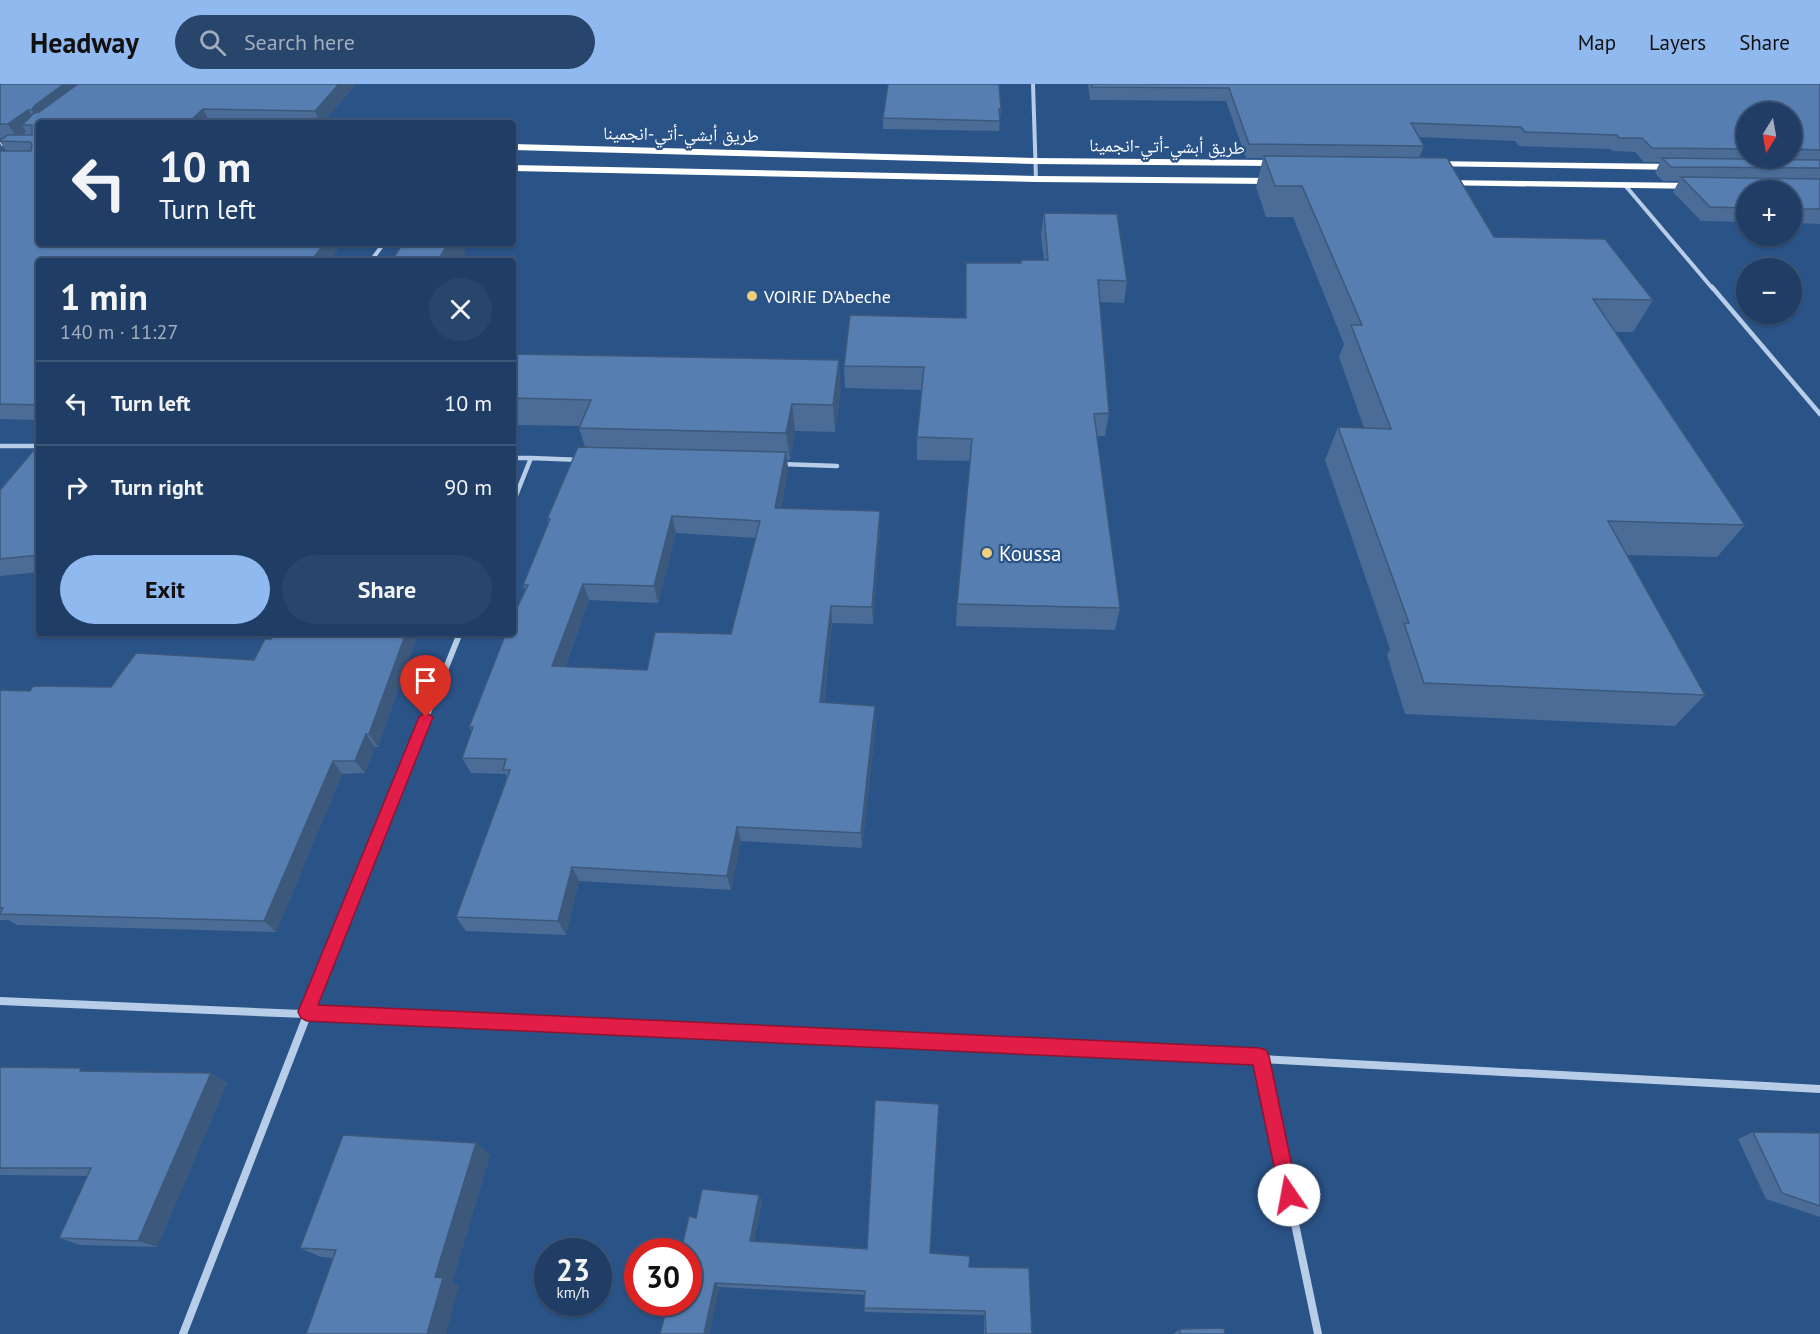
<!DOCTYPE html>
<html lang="en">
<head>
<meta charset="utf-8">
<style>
	body { margin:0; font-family:"PT Sans","Noto Naskh Arabic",sans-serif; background:#28456b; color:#f1f3f6; height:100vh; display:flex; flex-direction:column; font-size:22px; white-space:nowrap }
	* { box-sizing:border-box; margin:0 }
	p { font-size:20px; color:#a2aebf }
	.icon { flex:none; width:33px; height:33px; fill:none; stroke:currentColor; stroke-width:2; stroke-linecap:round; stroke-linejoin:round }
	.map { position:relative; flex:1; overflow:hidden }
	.drawer { position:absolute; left:36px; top:174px; width:480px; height:378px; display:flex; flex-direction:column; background:#203e65; border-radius:6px; box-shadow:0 2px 4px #0004,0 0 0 2px #3d5779 }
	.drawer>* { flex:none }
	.hud { position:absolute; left:36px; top:36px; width:480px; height:126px; border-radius:6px; box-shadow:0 2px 4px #0004,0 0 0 2px #3d5779; background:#203e65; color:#f1f3f6; overflow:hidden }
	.needle { width:39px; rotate:191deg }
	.fabs { position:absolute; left:1736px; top:18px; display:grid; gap:12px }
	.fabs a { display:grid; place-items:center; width:66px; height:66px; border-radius:50%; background:#203e65; box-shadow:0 2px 4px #0004,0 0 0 2px #3d5779; font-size:30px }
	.speed { position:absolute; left:534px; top:1154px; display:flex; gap:12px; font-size:30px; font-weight:700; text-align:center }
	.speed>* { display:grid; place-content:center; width:78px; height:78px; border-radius:50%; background:#203e65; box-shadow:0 2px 4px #0004,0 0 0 2px #3d5779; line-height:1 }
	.speed small { font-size:15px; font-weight:400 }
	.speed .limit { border:9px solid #d22; background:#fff; color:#111 }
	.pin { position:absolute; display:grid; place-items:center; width:51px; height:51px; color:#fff; margin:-62px -26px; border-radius:50% 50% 50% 0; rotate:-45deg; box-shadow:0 0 6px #0007 }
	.pin .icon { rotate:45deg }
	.me { position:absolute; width:66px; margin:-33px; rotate:348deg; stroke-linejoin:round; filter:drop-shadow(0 0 4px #0008) }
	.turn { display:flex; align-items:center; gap:21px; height:126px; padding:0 24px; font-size:27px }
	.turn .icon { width:78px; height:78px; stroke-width:2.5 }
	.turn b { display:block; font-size:42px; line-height:51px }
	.round { display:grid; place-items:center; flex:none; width:63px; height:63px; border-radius:32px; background:#28456b }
	.head { display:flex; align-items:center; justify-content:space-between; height:102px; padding:0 24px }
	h1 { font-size:36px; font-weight:800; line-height:45px }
	.button { display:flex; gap:12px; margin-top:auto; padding:12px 24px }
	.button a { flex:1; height:69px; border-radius:36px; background:#90b9f0; color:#111; font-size:24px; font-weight:800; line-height:69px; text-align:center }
	.button a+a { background:#28456b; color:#f1f3f6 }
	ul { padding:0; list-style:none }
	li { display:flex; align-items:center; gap:18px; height:84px; padding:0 24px; border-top:2px solid #3d5779 }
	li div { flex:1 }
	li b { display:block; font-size:22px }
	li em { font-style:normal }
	header { display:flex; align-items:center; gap:36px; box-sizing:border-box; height:84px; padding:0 30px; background:#90b9f0; color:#111 }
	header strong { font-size:28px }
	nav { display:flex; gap:33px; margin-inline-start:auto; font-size:21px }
	.search { width:420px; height:54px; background:#28456b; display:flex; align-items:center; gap:15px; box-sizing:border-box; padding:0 21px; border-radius:33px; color:#a2aebf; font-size:22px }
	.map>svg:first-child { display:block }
</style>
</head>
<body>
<header>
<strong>Headway</strong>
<div class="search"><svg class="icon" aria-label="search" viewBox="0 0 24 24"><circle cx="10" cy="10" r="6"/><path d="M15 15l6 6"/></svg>Search here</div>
<nav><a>Map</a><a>Layers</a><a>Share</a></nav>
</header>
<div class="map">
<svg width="1820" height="1250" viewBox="0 0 1820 1250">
	<rect width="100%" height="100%" fill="#2a5387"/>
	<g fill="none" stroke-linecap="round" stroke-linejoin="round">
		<path stroke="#b7cde8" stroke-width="4" d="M1033 0 1036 95
			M1624 100 1713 205
			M371 177 384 159"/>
		<path stroke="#b7cde8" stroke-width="4.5" d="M1712 203 1820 330
			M0 362H39
			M513 374H531L513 419
			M531 374 581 376
			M780 380 837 382"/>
		<path stroke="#b7cde8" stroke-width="6" d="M355 810 460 549"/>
		<path stroke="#b7cde8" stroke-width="8" d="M0 917 910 956 1820 1005
			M1260 972 1318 1250
			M183 1250 355 808"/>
		<path fill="#fff" fill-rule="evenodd" d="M0 56 39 57V63L0 62Z
			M513 60 1034 74 1287 76 1292 79 1287 82 1034 80 513 66Z
			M1426 77 1680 80 1685 83 1680 86 1422 82V78Z
			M513 81 1036 92 1282 94 1287 97 1282 100 1036 98 513 87Z
			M1439 96 1699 99 1704 102 1699 105 1435 101V97Z"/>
	</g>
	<path fill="#4a6c97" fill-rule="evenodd" d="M0 0H356L322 39H39V336L0 335V67H6L0 58V56L3 54H0Z
		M1088 0H1820V140L1791 139V106H1746V138L1701 137 1673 108 1679 97H1663L1655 89 1660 78H1644L1635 68 1612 67 1610 65 1519 62 1515 57 1419 53 1424 62 1419 74 1494 153 1653 216 1633 248H1615L1745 441 1717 473 1627 471 1705 611 1675 642 1405 630 1387 571 1390 565 1325 376 1338 343 1364 344 1339 273 1344 260 1293 133H1266L1256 103 1263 74H1246L1226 17 1090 16ZM1746 28H1791V74H1746Z
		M1001 25 999 47 883 45V34Z
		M1044 129 1127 197 1124 219 1100 218 1109 329 1105 352H1097L1120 524 1115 546 956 542 957 520 970 377 917 376V353L922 306 845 304 844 282 965 234 966 179H1021V176H1044L1041 151Z
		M513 270 841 302 835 348 795 347 790 376H787L788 385 781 425 880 444 873 540 832 539 824 618 876 638 862 764 741 757 731 806 579 797 566 851 466 847 456 833 507 694 505 690 471 689 462 674 472 648 469 643 525 506 523 501 548 439 547 435 585 363 579 344 580 342 513 341ZM676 449 756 454 731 550 647 586 565 583 589 516 658 519Z
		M39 360V488L0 492V406Z
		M274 549H418L378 663H375L365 689 342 690 276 848 17 841 8 836H0V606L30 607 111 603 254 576 271 555Z
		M0 983 87 987 211 989 227 999 157 1163 80 1161 59 1154 88 1092 0 1091Z
		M1753 1048 1820 1049V1133L1766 1115 1738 1055Z
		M476 1059 490 1071 452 1198 459 1202 333 1174 321 1173 300 1164Z
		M759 1111 762 1117 754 1157 930 1169 969 1183 1032 1250H984V1231L865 1228 864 1224 865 1211 719 1203 709 1250 696 1134Z
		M1180 1245 1225 1250H1173Z"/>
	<path fill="#3c587b" d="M64 0H90L41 39 32 26 34 22Z
		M339 0H356L322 39H320L315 27Z
		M203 25 210 39H188Z
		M28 26 37 40 32 41H22L26 48 17 54 8 40Z
		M0 59 3 64 0 67Z
		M325 159H343L329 177H311Z
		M448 159H462L466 170 462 177H438Z
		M839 276 841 302 835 348 833 321Z
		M792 320 795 347 790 376 786 349Z
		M786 368 788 385 778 441 775 424Z
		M880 427V444L873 540 872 523Z
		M672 432 676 449 658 519 654 502Z
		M583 500 589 516 559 598 552 582Z
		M831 522 832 539 822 633 820 618Z
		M406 549H418L378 663 369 650Z
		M875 622 876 638 862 764 861 749Z
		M366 650 375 663 365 689 355 677Z
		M333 677 342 690 276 848 264 837Z
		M737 743 741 757 731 806 727 792Z
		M572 783 579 797 566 851 558 837Z
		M211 989 227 999 157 1163 138 1157Z
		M476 1059 490 1071 452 1198 459 1202 446 1250H427L435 1193Z
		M759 1111 762 1117 753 1162 750 1157Z
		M715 1199 719 1203 709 1250H704Z"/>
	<path fill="#567eb0" stroke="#3c587b" stroke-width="1.5" fill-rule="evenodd" d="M0 0H64L34 22 32 26H28L8 40H0Z
		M78 0H339L315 27 203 25 188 39H39V159H325L311 177H39V321L0 320V67H31L32 60 30 58 0 57V56L8 51H32V41H22L34 29 39 28Z
		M888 0H999L1001 25H999L1000 37 883 34Z
		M1091 0H1820V66L1791 65V28H1746V65L1652 64 1642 54H1619L1617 51 1525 48 1521 43 1411 39 1424 62 1249 60 1229 4 1092 3Z
		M1264 72 1447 74 1494 153 1605 155 1653 216 1593 215 1745 441 1608 437 1705 611 1424 599 1404 539H1409L1338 343 1391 345 1351 241H1362L1302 102H1275Z
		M1662 74 1820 76V84L1671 83Z
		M1681 93 1820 95V125H1791V106H1746V124L1710 123Z
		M1044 129 1117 130 1127 197 1098 196 1109 329 1094 330 1120 524 957 520 972 355 917 353 924 283 844 282 850 231 966 234V179H1021V176H1048Z
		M403 159H448L438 177H392Z
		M513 270 839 276 833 321 792 320 786 349 579 344 591 316 513 314Z
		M39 360V471L0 475V406Z
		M578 363 786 368 775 424 880 427 872 523 831 522 820 618 875 622 861 749 737 743 727 792 572 783 558 837 456 833 510 686H503L506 675 462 674 473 643H469L506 549H513V532L528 501H523L550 435H547ZM672 432 760 437 731 550 655 548 647 586 552 582 583 500 654 502Z
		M274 549H406L369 650H366L355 677H333L264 837 0 830 3 824H0V606L30 607 33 602 111 603 136 569 254 576 265 555H271Z
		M0 983 81 984 80 987 211 989 138 1157 59 1154 91 1084H0Z
		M875 1016 939 1020 930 1169 970 1172 969 1183 1029 1184 1032 1250H986L985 1227 864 1224 865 1207 715 1199 704 1250H660L668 1218H688V1167H681L689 1132 696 1134 702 1105 759 1111 750 1157 867 1165Z
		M1753 1048 1820 1049V1122L1782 1109Z
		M343 1051 476 1059 435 1193 443 1194 427 1250H306L336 1166 300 1164Z
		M1224 1244 1225 1250H1180V1245Z"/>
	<path fill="#e11d48" stroke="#92132f" stroke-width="1.5" d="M426 628 433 633 318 921 1260 964 1266 966 1269 972 1298 1111 1296 1118 1289 1121 1282 1118 1280 1111 1253 981 307 937 301 934 298 928 419 633Z"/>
	<g fill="#eece7f" stroke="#2a5387" stroke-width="2">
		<circle cx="752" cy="212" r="6"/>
		<circle cx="987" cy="469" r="6"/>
	</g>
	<g text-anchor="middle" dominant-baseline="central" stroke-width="4.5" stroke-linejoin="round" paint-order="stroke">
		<g font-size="18" fill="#fff" stroke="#2a5387">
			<text transform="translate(681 50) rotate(1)">طريق أبشي-أتي-انجمينا</text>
			<text transform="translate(1167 62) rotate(1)">طريق أبشي-أتي-انجمينا</text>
		</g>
		<g font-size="18" fill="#fff" stroke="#2a5387" text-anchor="start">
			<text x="764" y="212">VOIRIE D'Abeche</text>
		</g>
		<g font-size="21" fill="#fff" stroke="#2a5387" text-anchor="start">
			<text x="999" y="469">Koussa</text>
		</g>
	</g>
</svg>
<div class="fabs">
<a><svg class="needle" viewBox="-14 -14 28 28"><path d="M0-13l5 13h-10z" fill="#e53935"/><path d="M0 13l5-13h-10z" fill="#a2aebf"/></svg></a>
<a>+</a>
<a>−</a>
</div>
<div class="speed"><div>23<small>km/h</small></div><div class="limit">30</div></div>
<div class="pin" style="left:426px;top:633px;background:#d93025"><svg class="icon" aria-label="arrive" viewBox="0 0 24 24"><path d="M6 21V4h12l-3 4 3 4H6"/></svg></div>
<svg class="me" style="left:1289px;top:1111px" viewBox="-20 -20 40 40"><circle r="19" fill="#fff"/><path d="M0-13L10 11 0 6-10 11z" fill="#e11d48"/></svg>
<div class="hud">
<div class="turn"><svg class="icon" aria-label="left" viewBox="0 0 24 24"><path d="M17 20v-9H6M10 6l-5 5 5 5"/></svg><div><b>10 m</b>Turn left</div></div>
</div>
<section class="drawer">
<div class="head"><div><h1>1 min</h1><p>140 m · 11:27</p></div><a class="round"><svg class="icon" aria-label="close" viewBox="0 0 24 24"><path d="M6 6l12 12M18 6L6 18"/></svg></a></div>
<ul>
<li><svg class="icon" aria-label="left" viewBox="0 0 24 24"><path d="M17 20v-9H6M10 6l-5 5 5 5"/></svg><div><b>Turn left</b></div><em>10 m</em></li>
<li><svg class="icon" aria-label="right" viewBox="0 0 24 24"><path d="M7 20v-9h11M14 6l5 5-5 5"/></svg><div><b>Turn right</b></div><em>90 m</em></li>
</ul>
<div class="button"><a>Exit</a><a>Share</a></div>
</section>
</div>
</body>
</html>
